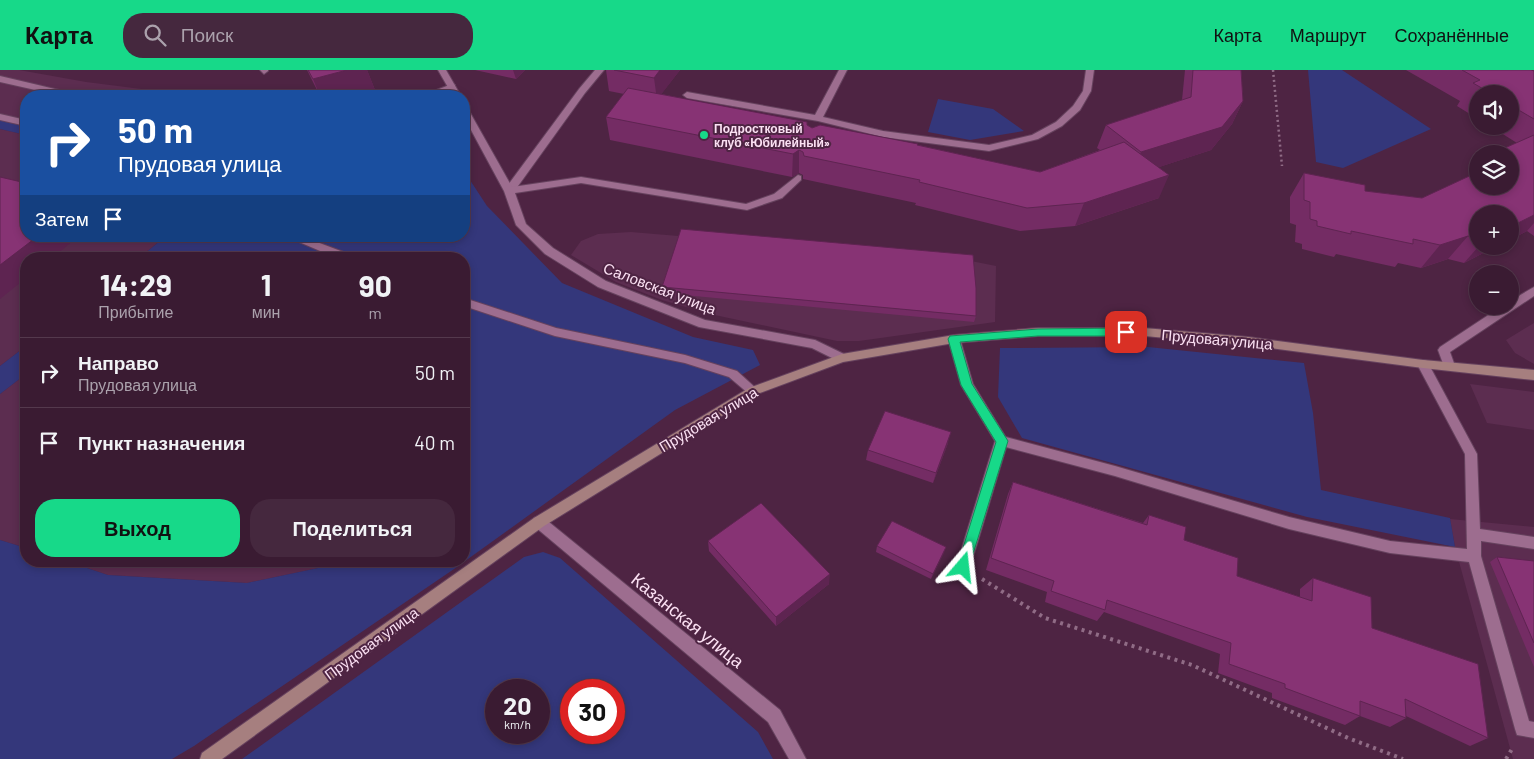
<!DOCTYPE html>
<html lang="ru">
<head>
<meta charset="utf-8">
<style>
	body { margin:0; font-family:Barlow,sans-serif; background:#45283e; color:#f1f3f6; height:100vh; display:flex; flex-direction:column; font-size:19px; white-space:nowrap }
	* { box-sizing:border-box; margin:0 }
	p { font-size:16px; color:#aba1ac }
	.icon { flex:none; width:28px; height:28px; fill:none; stroke:currentColor; stroke-width:2; stroke-linecap:round; stroke-linejoin:round }
	.map { position:relative; flex:1; overflow:hidden }
	.side { position:absolute; left:20px; top:182px; width:450px; height:315px; display:flex; flex-direction:column; background:#3a1b32; border-radius:20px; box-shadow:0 2px 8px #0003,0 0 0 1px #54394d }
	.side>* { flex:none }
	.top-card { position:absolute; left:20px; top:20px; width:450px; height:152px; border-radius:20px; box-shadow:0 2px 8px #0003,0 0 0 1px #54394d; background:#1a4fa0; color:#fff; overflow:hidden }
	.controls { position:absolute; left:1469px; top:15px; display:grid; gap:10px }
	.controls a { display:grid; place-items:center; width:50px; height:50px; border-radius:50%; background:#3a1b32; box-shadow:0 2px 8px #0003,0 0 0 1px #54394d; font-size:25px }
	.speed { position:absolute; left:485px; top:609px; display:flex; gap:10px; font-size:25px; font-weight:700; text-align:center }
	.speed>* { display:grid; place-content:center; width:65px; height:65px; border-radius:50%; background:#3a1b32; box-shadow:0 2px 8px #0003,0 0 0 1px #54394d; line-height:1 }
	.speed small { font-size:12px; font-weight:400 }
	.speed .limit { border:8px solid #d22; background:#fff; color:#111 }
	.pin { position:absolute; display:grid; place-items:center; width:42px; height:42px; color:#fff; margin:-21px; border-radius:10px; box-shadow:0 2px 8px #0006 }
	.me { position:absolute; width:55px; margin:-28px; rotate:17deg; stroke-linejoin:round; filter:drop-shadow(0 0 4px #0008) }
	.turn { display:flex; align-items:center; gap:18px; height:105px; padding:0 15px; font-size:22px }
	.turn .icon { width:65px; height:65px; stroke-width:2.5 }
	.turn b { display:block; font-size:35px; line-height:42px }
	.then { display:flex; align-items:center; height:48px; padding:0 15px; background:#0003; gap:10px; font-size:19px }
	.eta { display:flex; justify-content:space-evenly; align-items:center; height:85px; text-align:center }
	.eta b { font-size:30px; font-weight:700; line-height:35px }
	.cta { display:flex; gap:10px; margin-top:auto; padding:10px 15px }
	.cta a { flex:1; height:58px; border-radius:20px; background:#17d989; color:#111; font-size:20px; font-weight:700; line-height:58px; text-align:center }
	.cta a+a { background:#45283e; color:#f1f3f6 }
	ul { padding:0; list-style:none }
	li { display:flex; align-items:center; gap:15px; height:70px; padding:0 15px; border-top:1px solid #54394d }
	li div { flex:1 }
	li b { display:block; font-size:19px }
	li em { font-style:normal }
	header { display:flex; align-items:center; gap:30px; box-sizing:border-box; height:70px; padding:0 25px; background:#17d989; color:#111 }
	header strong { font-size:24px }
	nav { display:flex; gap:28px; margin-inline-start:auto; font-size:18px }
	.search { width:350px; height:45px; background:#45283e; display:flex; align-items:center; gap:12px; box-sizing:border-box; padding:0 18px; border-radius:20px; color:#aba1ac; font-size:19px }
	.map>svg:first-child { display:block }
</style>
</head>
<body>
<header>
<strong>Карта</strong>
<div class="search"><svg class="icon" aria-label="search" viewBox="0 0 24 24"><circle cx="10" cy="10" r="6"/><path d="M15 15l6 6"/></svg>Поиск</div>
<nav><a>Карта</a><a>Маршрут</a><a>Сохранённые</a></nav>
</header>
<div class="map">
<svg width="1534" height="689" viewBox="0 0 1534 689">
	<rect width="100%" height="100%" fill="#4e2443"/>
	<path fill="#5c2d50" d="M0 0H19L86 12 197 26H26V54L0 48Z
		M0 59 26 65V166H166L138 189H26V276L0 296Z
		M631 162 971 191 996 196 995 252 859 271H837L710 244 662 230 616 212 571 185 581 171 598 164Z
		M1534 253V294L1515 283 1506 270Z
		M26 304V478L0 470V324Z
		M1470 314 1534 322V360L1487 353Z
		M1450 449 1534 457V689H1513L1455 477Z
		M66 491H340L338 494 247 513 108 505Z"/>
	<path fill="#34377b" fill-rule="evenodd" d="M1308 0H1342L1431 59 1343 98 1316 92Z
		M938 29 993 39 1024 61 970 70 928 62Z
		M0 48 26 54V65L0 59Z
		M464 101 487 136 562 213 693 267 753 280 760 295 675 340 454 499 194 676 172 689H0V470L26 478V491H66L108 505 247 513 337 494 340 491H464V312L468 306 464 304V189H138L166 166H464Z
		M26 276V304L0 324V296Z
		M1148 277 1304 293 1313 343 1321 420 1450 448 1455 477 1307 447 1022 368 998 327 1000 278Z
		M543 482 560 488 758 662 773 689H242L524 487ZM496 620H539V662H496ZM571 620H614V662H571Z"/>
	<g fill="none" stroke-linecap="round" stroke-linejoin="round">
		<g stroke="#66425e" stroke-width="2">
			<path id="service" d="M260 0H268V1L264 4Z
				M595 0H604L585 23 513 123H505V119L579 19Z
				M839 0H847L823 47 883 61 989 75 1032 65 1056 52 1073 36 1083 21 1086 0H1094L1091 21 1080 40 1062 56 1038 69 989 81 883 67 818 51 687 28 683 25 687 22 815 45Z
				M0 6 72 23H81L85 26H62L0 12Z
				M452 14 455 15V19L433 26H421Z
				M0 44 26 50V56L0 50Z
				M798 105 801 106V110L782 128H774V124Z
				M285 166H301L354 186 355 189H339Z
				M464 228 556 258 685 285 737 301 759 321 757 324H749L729 307 685 293 555 266 464 236Z
				M1423 290 1427 291 1477 384 1480 459 1534 467V479L1481 471V486L1529 651 1534 652V668L1517 665 1515 659 1469 492 1390 483 1289 459 1115 406 1002 376 997 375 996 371 997 367 1002 366 1115 396 1289 447 1390 471 1467 479 1465 384 1417 294Z"/>
		</g>
		<g stroke="#66425e" stroke-width="2">
			<path id="minor" d="M438 0H446L461 26H453Z
				M464 36 468 39 512 117 581 107 746 134 774 124H782V128L747 140 581 113 515 123 526 154 553 178 606 211 705 250 815 270 846 285 848 288 846 291H838L812 278 699 257 598 217 545 184 516 155 504 121 464 47Z
				M1534 217V226L1450 282 1455 296 1449 300 1445 299 1438 280 1440 277 1502 236H1510V231Z
				M954 265 960 269 973 314 1008 371 970 497 968 502 963 503 958 502 956 497 995 371 961 315 948 269Z
				M539 446 544 448 780 640 806 689H789L768 652 534 456 532 452 534 448Z"/>
		</g>
		<g stroke="#66425e" stroke-width="2">
			<path id="secondary" d="M1038 258H1144L1248 267 1423 290 1534 300V310L1423 298 1248 275 1144 266H1038L954 273 843 292 757 324 544 456 222 689H200L202 683 534 448 749 318 842 284 954 265Z"/>
		</g>
		<path stroke="#906c86" stroke-width="2.5" stroke-dasharray="2 3" stroke-linecap="butt" d="M1273 0 1282 96"/>
		<path stroke="#906c86" stroke-width="4" stroke-dasharray="3 4.5" stroke-linecap="butt" d="M982 509 1045 548 1192 595 1348 668 1403 689
			M1506 689 1512 679"/>
		<use href="#service" fill="#9d6d8f" fill-rule="evenodd"/>
		<use href="#minor" fill="#9d6d8f" fill-rule="evenodd"/>
		<use href="#secondary" fill="#a67f7f" fill-rule="evenodd"/>
	</g>
	<path fill="#742c64" d="M307 0H367L375 20 353 26H320Z
		M475 0H525L516 9Z
		M606 0H680L661 24 807 55 812 58 918 75 1040 102 1100 80 1097 78 1106 55 1182 30 1185 0H1241L1243 31 1232 54 1211 80 1159 97V128L1075 156 1020 161 915 135 916 133 803 109V105L799 103 792 107 610 70 606 47 624 24 609 21Z
		M1406 0H1531L1534 1V166L1527 161 1510 170V144H1478V176H1497L1464 193 1448 189 1421 198 1398 193 1395 197 1336 184 1334 187 1302 179V174L1295 172 1296 155 1290 153V127L1304 103 1365 121 1422 128 1510 116V84H1496L1498 81 1517 73 1490 56H1510V24H1478V49L1457 36 1460 31Z
		M662 217 976 246 974 252 662 223Z
		M948 373 933 413 866 390 868 380Z
		M1013 412 1143 453 1149 445 1237 506 1300 527V519L1313 508 1372 558 1488 668 1470 676 1406 646V648L1390 657 1360 646 1345 655 1272 628V623L1218 603 1220 584 1104 542 1097 551 1045 532 1047 522 986 500 1008 424Z
		M708 471 829 514 776 556 709 481Z
		M877 476 946 477 931 509 876 482Z
		M1497 487 1534 491V597L1490 492Z"/>
	<path fill="#5e2451" d="M347 0H367L375 20 353 26H320L313 9Z
		M513 0H525L516 9Z
		M660 0H680L657 30 654 8Z
		M1243 31 1232 54 1211 80 1132 106 1141 82Z
		M799 80V103L792 107 793 84Z
		M1169 105 1159 128 1075 156 1084 133Z
		M1534 145V153L1527 161 1510 170V157Z
		M38 166H79L51 189H26V208L0 229V195Z
		M1468 166 1448 189 1421 198 1440 175Z
		M1479 176H1497L1464 193Z
		M951 362 948 373 933 413 936 403Z
		M946 477 944 483 931 509 933 504Z
		M830 504 829 514 776 556V547Z"/>
	<path fill="#873374" stroke="#5e2451" d="M308 0H347L313 9Z
		M614 0H660L654 8Z
		M1193 0H1241L1243 31 1222 57 1141 82 1106 55 1191 27Z
		M1462 0H1531L1534 1V49L1510 35V24H1492L1473 13 1480 10Z
		M628 18 807 52V55L812 58 820 55 918 74 917 75 1040 102 1124 72 1169 105 1084 133 1027 138 919 112 920 110 804 86 803 82 799 80 793 84 606 47Z
		M1534 65V145L1510 157V144H1478V168L1468 166 1440 175 1413 169V174L1351 161V164L1317 156V151L1310 149V132L1304 130V103L1365 115V121L1422 128 1478 102V116H1510V84H1502L1498 81Z
		M0 107 26 113V166H38L0 195Z
		M681 159 973 185 976 218V246L662 217Z
		M885 341 951 362 936 403 868 380Z
		M1013 412 1147 455 1149 445 1186 457 1184 470 1238 488 1237 506 1312 531 1313 508 1371 527 1372 558 1478 594 1488 668 1405 629 1406 648 1360 631V646L1285 618V614L1229 594 1231 573 1107 530 1105 540 1051 521 1054 511 991 488Z
		M761 433 830 504 776 547 708 471Z
		M892 451 946 477 933 504 877 476Z
		M1497 487 1534 491V573Z"/>
	<path fill="#17d989" stroke="#0f8d59" d="M1126 258 1132 262 1126 266H1038L960 272 972 314 1008 371 969 497 968 501 963 502 958 501 957 497 996 372 961 315 948 269 950 266 1038 259Z"/>
	<circle fill="#17d989" stroke="#4e2443" stroke-width="2" cx="704" cy="65" r="5"/>
	<g text-anchor="middle" dominant-baseline="central" stroke-width="4" stroke-linejoin="round" paint-order="stroke">
		<g font-size="12" font-weight="bold" fill="#fbe0f3" stroke="#4e2443" text-anchor="start">
			<text x="714" y="58">Подростковый<tspan x="714" dy="14">клуб «Юбилейный»</tspan></text>
		</g>
		<g font-size="15" fill="#fbe0f3" stroke="#4e2443">
			<text transform="translate(660 218) rotate(21)">Саловская улица</text>
			<text transform="translate(1217 269) rotate(5)">Прудовая улица</text>
			<text transform="translate(708 349) rotate(-31)">Прудовая улица</text>
			<text transform="translate(371 573) rotate(-36)">Прудовая улица</text>
		</g>
		<g font-size="18" fill="#fbe0f3" stroke="#4e2443">
			<text transform="translate(688 550) rotate(39)">Казанская улица</text>
		</g>
	</g>
</svg>
<div class="controls">
<a><svg class="icon" aria-label="sound" viewBox="0 0 24 24"><path d="M4 9h4l5-4v14l-5-4H4zM17 9q2 3 0 6"/></svg></a>
<a><svg class="icon" aria-label="layers" viewBox="0 0 24 24"><path d="M12 4l9 5-9 5-9-5zM3 14l9 5 9-5"/></svg></a>
<a>+</a>
<a>−</a>
</div>
<div class="speed"><div>20<small>km/h</small></div><div class="limit">30</div></div>
<div class="pin" style="left:1126px;top:262px;background:#d93025"><svg class="icon" aria-label="arrive" viewBox="0 0 24 24"><path d="M6 21V4h12l-3 4 3 4H6"/></svg></div>
<svg class="me" style="left:963px;top:497px" viewBox="-20 -20 40 40"><path d="M0-17L14 15 0 8-14 15z" fill="#17d989" stroke="#fff" stroke-width="4"/></svg>
<div class="top-card">
<div class="turn"><svg class="icon" aria-label="right" viewBox="0 0 24 24"><path d="M7 20v-9h11M14 6l5 5-5 5"/></svg><div><b>50 m</b>Прудовая улица</div></div>
<div class="then">Затем<svg class="icon" aria-label="arrive" viewBox="0 0 24 24"><path d="M6 21V4h12l-3 4 3 4H6"/></svg></div>
</div>
<section class="side">
<div class="eta">
<div><b>14:29</b><p>Прибытие</p></div>
<div><b>1</b><p>мин</p></div>
<div><b>90</b><p>m</p></div>
</div>
<ul>
<li><svg class="icon" aria-label="right" viewBox="0 0 24 24"><path d="M7 20v-9h11M14 6l5 5-5 5"/></svg><div><b>Направо</b><p>Прудовая улица</p></div><em>50 m</em></li>
<li><svg class="icon" aria-label="arrive" viewBox="0 0 24 24"><path d="M6 21V4h12l-3 4 3 4H6"/></svg><div><b>Пункт назначения</b></div><em>40 m</em></li>
</ul>
<div class="cta"><a>Выход</a><a>Поделиться</a></div>
</section>
</div>
</body>
</html>
